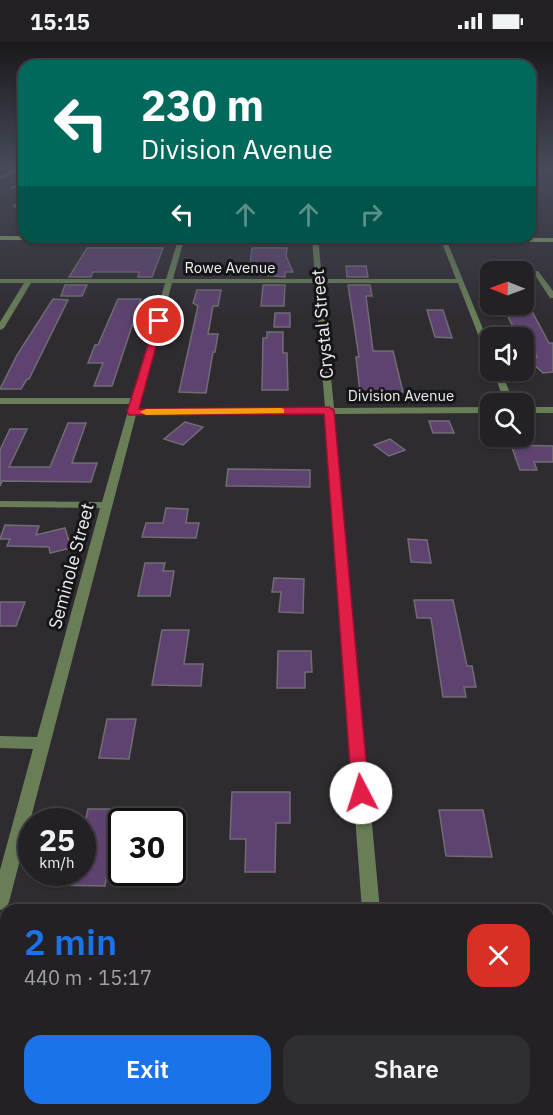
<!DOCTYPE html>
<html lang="en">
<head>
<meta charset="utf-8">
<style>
	body { margin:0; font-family:"IBM Plex Sans",sans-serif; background:#2f2e32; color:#f1f3f6; height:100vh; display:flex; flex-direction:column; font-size:22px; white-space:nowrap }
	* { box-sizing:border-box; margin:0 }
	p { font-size:20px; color:#a3a3a7 }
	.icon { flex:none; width:33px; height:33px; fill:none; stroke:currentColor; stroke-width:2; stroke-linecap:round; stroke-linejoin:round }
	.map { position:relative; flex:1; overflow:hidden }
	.details { position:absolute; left:0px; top:862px; width:554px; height:212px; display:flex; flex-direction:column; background:#232125; border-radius:18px 18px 0 0; box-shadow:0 2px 4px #0004,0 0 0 2px #403e42 }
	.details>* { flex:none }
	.hud { position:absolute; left:18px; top:18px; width:518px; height:183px; border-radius:18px; box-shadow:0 2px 4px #0004,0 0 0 2px #403e42; background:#00695c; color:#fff; overflow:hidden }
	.needle { width:39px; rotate:271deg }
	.tools { position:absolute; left:480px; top:219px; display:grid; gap:12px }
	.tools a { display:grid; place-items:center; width:54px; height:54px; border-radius:12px; background:#232125; box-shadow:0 2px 4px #0004,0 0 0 2px #403e42; font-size:30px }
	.speed { position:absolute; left:18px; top:766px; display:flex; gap:12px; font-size:30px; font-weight:700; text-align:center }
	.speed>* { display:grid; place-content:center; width:78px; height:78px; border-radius:50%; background:#232125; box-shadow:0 2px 4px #0004,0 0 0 2px #403e42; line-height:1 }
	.speed small { font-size:15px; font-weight:400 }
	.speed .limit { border:3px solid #111; border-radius:9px; background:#fff; color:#111 }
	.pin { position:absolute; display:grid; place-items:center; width:51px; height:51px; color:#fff; margin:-26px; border:3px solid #fff; border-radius:50%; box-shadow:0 2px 6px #0007 }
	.me { position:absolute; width:66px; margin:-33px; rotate:355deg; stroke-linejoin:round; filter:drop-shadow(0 0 4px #0008) }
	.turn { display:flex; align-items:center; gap:21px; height:126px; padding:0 24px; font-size:27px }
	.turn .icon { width:78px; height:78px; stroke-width:2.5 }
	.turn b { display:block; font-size:42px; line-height:51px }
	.lanes { display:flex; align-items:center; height:57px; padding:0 24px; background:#0003; justify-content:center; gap:30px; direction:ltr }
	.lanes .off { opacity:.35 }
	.round { display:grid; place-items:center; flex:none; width:63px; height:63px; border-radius:18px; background:#2f2e32 }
	.overview { display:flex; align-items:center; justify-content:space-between; height:102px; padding:0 24px }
	h1 { font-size:36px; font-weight:600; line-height:45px; color:#1a73e8 }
	.primary-button { display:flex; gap:12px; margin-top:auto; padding:12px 24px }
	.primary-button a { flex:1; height:69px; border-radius:18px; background:#1a73e8; color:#fff; font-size:24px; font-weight:600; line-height:69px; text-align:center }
	.primary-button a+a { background:#2f2e32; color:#f1f3f6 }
	.status { display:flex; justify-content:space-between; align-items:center; height:42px; padding:0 30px; background:#232125; direction:ltr }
	.status svg { height:16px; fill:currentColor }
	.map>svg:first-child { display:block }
</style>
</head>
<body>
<div class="status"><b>15:15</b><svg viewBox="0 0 49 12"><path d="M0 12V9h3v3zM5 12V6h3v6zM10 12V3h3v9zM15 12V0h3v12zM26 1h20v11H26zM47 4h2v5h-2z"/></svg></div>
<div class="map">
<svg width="553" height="1073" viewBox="0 0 553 1073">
	<rect width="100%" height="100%" fill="#2f2c31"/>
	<path fill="#5e4370" stroke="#706d73" stroke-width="1.5" d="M87 206H163L152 235H138L139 230H93L91 235H69Z
		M252 206H287L286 214 293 230H285V235L249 232Z
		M346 224H366L368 235H347Z
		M65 243H87L82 254H61Z
		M263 243H285L284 264H261Z
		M348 243H370L372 254H366L373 309H393L403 350H360L356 315H359Z
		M197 248H221L218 264H213L208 292H218L215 310H213L206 351 179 350 198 264 193 261Z
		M53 257 68 258 29 337H27L21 347H0L17 313Z
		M118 257H141L112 344H94L103 321H88L95 303H98Z
		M502 262H528L549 301H553V330L543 331 527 316 537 315 525 289H515Z
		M427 268H443L452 296 435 295Z
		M275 271H290V285H274Z
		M267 290H283V311H287L288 348H262L263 296H267Z
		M429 379H449L454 391H433Z
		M185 380 203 385 183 403 164 397Z
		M68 381H86L72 421H97L91 440 2 439 0 444V408L10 387H27L9 425H50Z
		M390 397 405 408 389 414 374 403Z
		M511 403 553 404V420H534L537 428H520Z
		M228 427 310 428V445L226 444Z
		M166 466 188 467 186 481H199L196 496 142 495 146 481H163Z
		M5 483 39 484 36 493 65 486 71 506 50 511 49 505 7 504 10 497H0Z
		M408 497 427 498 431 521 411 520Z
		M145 521H165L163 529H174L170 554H138Z
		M274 536 304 537 303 571 279 570 281 550H272Z
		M414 558H453L467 624H472L476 645H464L466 655H443L431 576H417Z
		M0 560H25L16 584H0Z
		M162 588H189L184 622H203L201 644 152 643Z
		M278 609H311L312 630H305V646H277Z
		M107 677H136L129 717 99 716Z
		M232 750H290V781H276L275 830H245L246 797H230Z
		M88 767H119L115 789H122V825L108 824 105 844 53 843 54 831H82V793Z
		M439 768H483L492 815 446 814Z"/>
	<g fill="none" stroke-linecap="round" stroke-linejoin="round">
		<path stroke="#697e57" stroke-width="3" d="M12 146 24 141
			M24 157 14 164 24 165"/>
		<path fill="#697e57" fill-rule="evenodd" d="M312 195H318L322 237H456L441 198 446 197 490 304V315L486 313 458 241H322L334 366 490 365V371L334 372 380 868H362L325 372 136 373 9 860 6 866 0 868V828L33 707 0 706V694L37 695 100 466 0 465V459L102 460 130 362H0V356H132L165 241H31L4 286 0 288V280L24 241H0V237H166L178 198 181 196 184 198 173 237H315ZM172 241H315L325 366 138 367Z
			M534 229H538L553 249V256H550L533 230Z
			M493 328H501L514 362H505Z
			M524 365H553V371H524Z
			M379 1068H399L400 1073H380Z"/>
		<path fill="#8aab6c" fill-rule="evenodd" d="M17 126H23L0 138V134Z
			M0 194 553 196V200L0 198Z"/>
	</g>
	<linearGradient id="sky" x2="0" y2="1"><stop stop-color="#1a181b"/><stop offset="0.46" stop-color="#474b5a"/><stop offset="1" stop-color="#474b5a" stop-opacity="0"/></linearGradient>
	<rect width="553" height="276" fill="url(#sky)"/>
	<path fill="#e11d48" stroke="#92132f" stroke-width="1.5" d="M156 277 163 279 139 367 329 365 334 368 369 751 367 756 361 758 354 756 352 751 324 372 129 373 127 370Z"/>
	<path fill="#f59e0b" d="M281 366 284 367V371L146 373 140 370 146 367Z"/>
	<g text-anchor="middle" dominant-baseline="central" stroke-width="6" stroke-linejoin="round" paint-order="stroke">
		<g font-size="15" fill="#efedf0" stroke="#161517">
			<text x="230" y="225">Rowe Avenue</text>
			<text x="401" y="353">Division Avenue</text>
		</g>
		<g font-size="18" fill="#efedf0" stroke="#161517">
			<text transform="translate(322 282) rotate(-95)">Crystal Street</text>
			<text transform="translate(71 524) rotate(-75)">Seminole Street</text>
		</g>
	</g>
</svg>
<div class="tools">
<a><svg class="needle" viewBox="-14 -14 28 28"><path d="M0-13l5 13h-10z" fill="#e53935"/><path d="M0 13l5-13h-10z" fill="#a3a3a7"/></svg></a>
<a><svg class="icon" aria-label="sound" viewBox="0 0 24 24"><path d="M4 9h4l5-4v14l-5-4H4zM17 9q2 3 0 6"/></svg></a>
<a><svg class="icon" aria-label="search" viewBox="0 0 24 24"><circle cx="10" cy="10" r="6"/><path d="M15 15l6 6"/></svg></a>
</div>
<div class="speed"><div>25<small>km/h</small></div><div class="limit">30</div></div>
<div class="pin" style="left:159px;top:279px;background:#d93025"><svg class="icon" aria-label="arrive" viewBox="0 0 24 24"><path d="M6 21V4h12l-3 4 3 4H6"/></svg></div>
<svg class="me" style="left:361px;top:751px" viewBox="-20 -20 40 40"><circle r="19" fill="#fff"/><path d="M0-13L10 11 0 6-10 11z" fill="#e11d48"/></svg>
<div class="hud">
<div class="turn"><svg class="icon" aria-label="left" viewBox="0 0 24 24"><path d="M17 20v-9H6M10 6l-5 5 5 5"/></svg><div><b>230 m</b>Division Avenue</div></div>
<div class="lanes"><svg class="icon" aria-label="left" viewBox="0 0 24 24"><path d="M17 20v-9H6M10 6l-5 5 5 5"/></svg><svg class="icon off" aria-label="ahead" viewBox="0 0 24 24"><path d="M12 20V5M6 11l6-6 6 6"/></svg><svg class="icon off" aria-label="ahead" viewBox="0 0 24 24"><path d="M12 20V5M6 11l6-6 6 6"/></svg><svg class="icon off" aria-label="right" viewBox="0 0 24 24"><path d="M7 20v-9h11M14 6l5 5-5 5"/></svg></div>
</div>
<section class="details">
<div class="overview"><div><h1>2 min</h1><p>440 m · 15:17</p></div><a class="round" style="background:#d93025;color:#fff"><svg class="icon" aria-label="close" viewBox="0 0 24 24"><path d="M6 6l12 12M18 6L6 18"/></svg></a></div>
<div class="primary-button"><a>Exit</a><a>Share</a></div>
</section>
</div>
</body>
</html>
